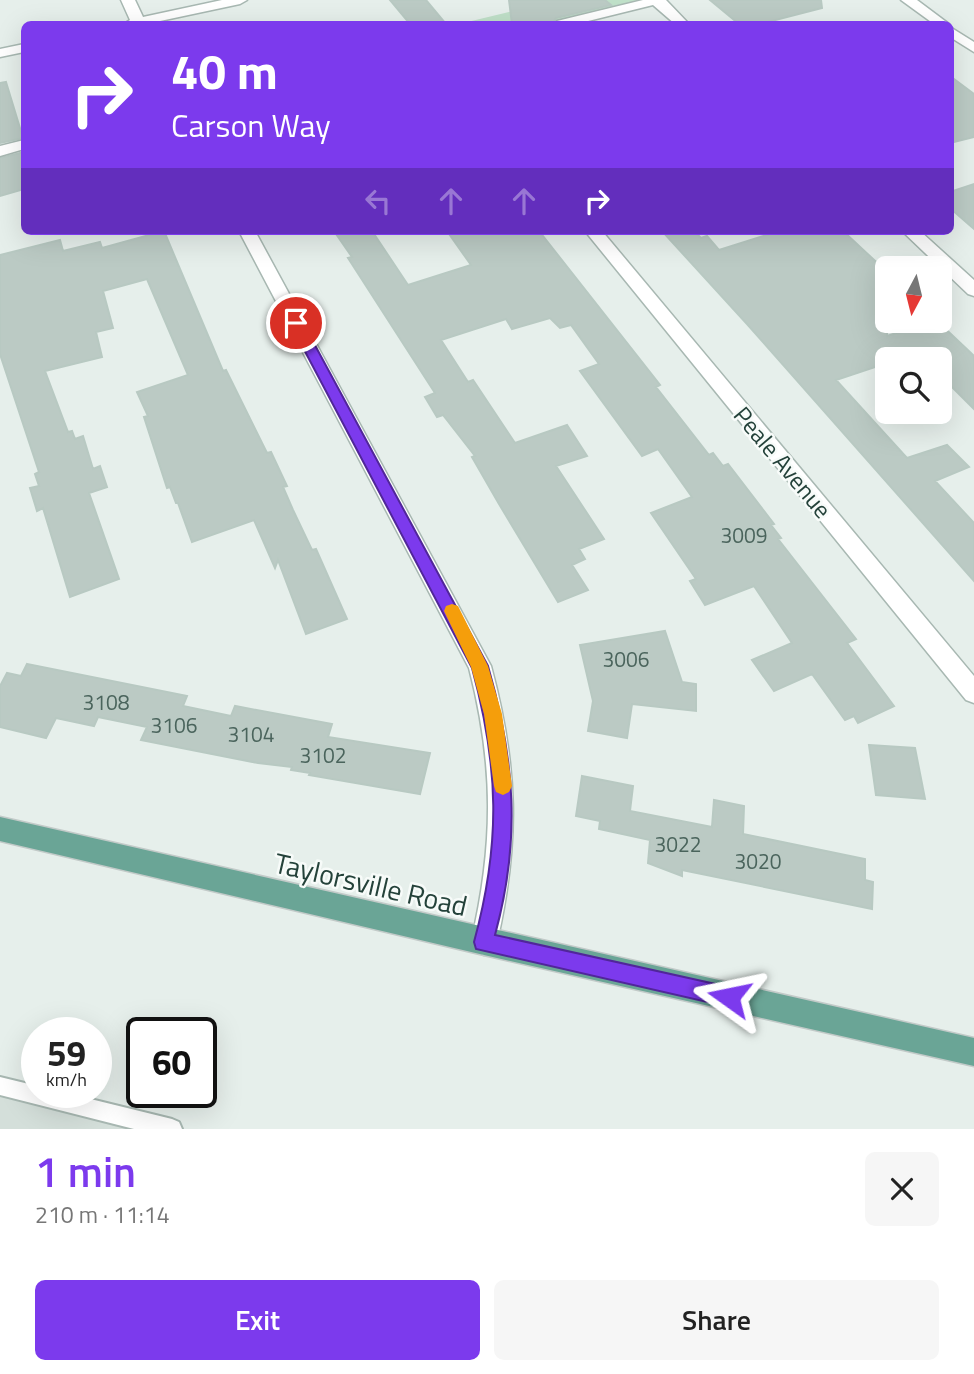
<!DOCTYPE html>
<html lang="en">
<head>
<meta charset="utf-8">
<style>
	body { margin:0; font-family:"Titillium Web",sans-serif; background:#f6f6f6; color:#222; height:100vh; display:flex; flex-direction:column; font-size:26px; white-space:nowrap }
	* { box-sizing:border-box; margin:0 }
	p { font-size:23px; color:#767676 }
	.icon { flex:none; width:38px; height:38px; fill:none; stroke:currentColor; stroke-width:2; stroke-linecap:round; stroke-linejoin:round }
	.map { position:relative; height:1129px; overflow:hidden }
	.side { display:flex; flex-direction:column; background:#fff; flex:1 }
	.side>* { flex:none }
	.hud { position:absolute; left:21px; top:21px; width:933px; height:214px; border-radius:10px; box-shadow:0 7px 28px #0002; background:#7c3aed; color:#fff; overflow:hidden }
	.needle { width:46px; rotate:187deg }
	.tools { position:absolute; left:875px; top:256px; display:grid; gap:14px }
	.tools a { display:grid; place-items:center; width:77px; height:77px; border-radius:10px; background:#fff; box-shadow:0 7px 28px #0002; font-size:35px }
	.speed { position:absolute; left:21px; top:1017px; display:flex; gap:14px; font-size:35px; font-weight:700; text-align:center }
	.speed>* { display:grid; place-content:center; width:91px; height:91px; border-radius:50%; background:#fff; box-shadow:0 7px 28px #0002; line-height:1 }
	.speed small { font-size:18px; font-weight:400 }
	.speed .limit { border:4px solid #111; border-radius:10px; background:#fff; color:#111 }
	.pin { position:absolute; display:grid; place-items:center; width:60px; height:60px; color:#fff; margin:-30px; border:4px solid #fff; border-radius:50%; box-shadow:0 2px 7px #0007 }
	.me { position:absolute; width:77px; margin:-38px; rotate:282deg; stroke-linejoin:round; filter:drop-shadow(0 0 5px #0008) }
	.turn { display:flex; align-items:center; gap:24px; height:147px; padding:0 35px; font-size:32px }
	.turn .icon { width:91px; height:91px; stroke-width:2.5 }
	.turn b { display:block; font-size:49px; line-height:60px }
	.lanes { display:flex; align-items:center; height:66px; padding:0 35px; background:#0003; justify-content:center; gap:35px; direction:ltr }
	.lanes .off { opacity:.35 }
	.round { display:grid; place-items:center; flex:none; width:74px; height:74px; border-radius:10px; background:#f6f6f6 }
	.headline { display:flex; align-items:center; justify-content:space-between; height:119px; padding:0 35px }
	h1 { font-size:42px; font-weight:600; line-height:52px; color:#7c3aed }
	.cta { display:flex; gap:14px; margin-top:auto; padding:14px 35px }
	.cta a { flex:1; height:80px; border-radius:10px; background:#7c3aed; color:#fff; font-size:28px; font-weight:600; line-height:80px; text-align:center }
	.cta a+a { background:#f6f6f6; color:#222 }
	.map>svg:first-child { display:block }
</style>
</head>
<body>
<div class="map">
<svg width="974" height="1129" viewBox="0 0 974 1129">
	<rect width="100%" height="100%" fill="#e6efeb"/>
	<path fill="#d4dfda" d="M0 1089 156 1129H0Z"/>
	<path fill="#bfe0c8" d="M559 0H645L547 24H459Z"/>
	<path fill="#bbcac4" stroke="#b8c9c2" stroke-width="2" d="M390 0H426L446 24H410Z
		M509 0H605L611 5 556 18 552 24H512Z
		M710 0H821L822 8 760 24H739Z
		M950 76 974 94V137L950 143Z
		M6 82 23 138 0 143V83Z
		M24 152V189L0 196V158Z
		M974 184V229L950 208V192Z
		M164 231 223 371 226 370 267 453 271 452 287 486 283 487 293 510 312 550 316 549 347 619 306 634 278 560 275 568 254 520 192 542 178 503H176L170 487 167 488 144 417 148 416 137 392 188 375 147 279 103 291 113 328 96 332 102 357 45 371 68 432 72 431 75 439 83 436 93 469 100 466 107 487 89 493 119 579 70 597 43 508 37 511 30 488 39 486 35 474 39 472 0 354V255L60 240 63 251 100 242 102 248Z
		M334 231H372L408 285 471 265 447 231H539L660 385 656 387 709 455 713 453 723 466 728 464 774 524 771 525 781 538 778 539 856 639 847 643 894 706 858 723 854 716 845 720 812 674 774 691 752 660 792 643 754 586 705 605 690 581 696 579 651 513 692 497 658 449 642 456 580 371 599 364 571 325 560 328 550 318 512 329 506 319 441 340 468 382 473 380 515 443 567 425 587 456 556 466 604 539 579 549 585 559 572 565 588 590 558 602 499 504 472 457 475 456 443 415 437 417 425 397 435 393 348 258 352 257Z
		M662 231H694L701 238 707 236 719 250 779 231H843L887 272V336L936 320 974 356V409L940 375V359H887V363L836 380 907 458 947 445 969 467 935 481 974 523V581L747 324Z
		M665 631 682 682 696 684V711L632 704 627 738 588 731 593 701 580 645Z
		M27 664 187 696 183 706 231 716 235 706 332 724 328 737 430 753 420 794 309 775 310 773 291 770 292 767 258 763 141 740 147 727 98 717 94 726 56 718 46 738 0 727V686L7 673 21 676Z
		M869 745 915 748 925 799 876 795Z
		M582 776 633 786 630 811 712 827 714 800 744 806 743 834 865 859V880L873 882 872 909 682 870V876L648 863 650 840 599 829 600 821 576 816Z"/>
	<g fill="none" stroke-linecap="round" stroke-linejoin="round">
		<g stroke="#a8b8b2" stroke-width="4">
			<path id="service" d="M0 1077 37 1086V1092H62L172 1119 179 1122 182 1129H134L0 1095Z"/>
		</g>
		<g stroke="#a8b8b2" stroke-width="3">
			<path id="minor" d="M121 0H135L143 17 222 0H247L240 4 146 24H124L130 20Z
				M643 0H666L689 24H675L653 5 576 24H555L557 21Z
				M901 0H917L949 24H934Z
				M950 27 974 42V52L950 37Z
				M24 44V52L0 57V49Z
				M24 140V149L0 156V146Z
				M239 231H255L491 666C518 766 520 841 497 942L493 951 484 955 475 951 471 942C494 844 494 765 469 668Z
				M585 231H602L974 676V703L966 700Z
				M902 231H920L974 280V296L968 294Z"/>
		</g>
		<g stroke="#c2cac8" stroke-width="3">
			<path id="primary" d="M0 817 974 1038V1066L484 955 0 841Z"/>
		</g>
		<use href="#service" fill="#fff" fill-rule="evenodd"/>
		<use href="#minor" fill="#fff" fill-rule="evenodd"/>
		<use href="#primary" fill="#6aa596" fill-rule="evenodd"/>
	</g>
	<path fill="#7c3aed" stroke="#51269a" stroke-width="2" d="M296 319 303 323 488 666C515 760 521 840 495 935L729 987 736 990 739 997 736 1004 729 1007 476 949 474 942C501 843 499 767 472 668L290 323Z"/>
	<path fill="#f59e0b" d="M452 604 458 606 488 666 502 714 512 786 509 792 503 795 496 792 494 786 484 714 471 667 444 611 446 606Z"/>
	<g text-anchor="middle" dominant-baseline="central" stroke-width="5" stroke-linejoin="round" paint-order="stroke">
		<g font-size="21" fill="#4a645c">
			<text x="744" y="535">3009</text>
			<text x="626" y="659">3006</text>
			<text x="106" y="702">3108</text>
			<text x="174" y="725">3106</text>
			<text x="251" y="734">3104</text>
			<text x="323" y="755">3102</text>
			<text x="678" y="844">3022</text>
			<text x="758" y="861">3020</text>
		</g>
		<g font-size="24" fill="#24423a" stroke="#f7fbf9">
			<text transform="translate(783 462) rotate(50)">Peale Avenue</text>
		</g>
		<g font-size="28" fill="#24423a" stroke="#f7fbf9">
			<text transform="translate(371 884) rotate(13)">Taylorsville Road</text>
		</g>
	</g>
</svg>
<div class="tools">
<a><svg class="needle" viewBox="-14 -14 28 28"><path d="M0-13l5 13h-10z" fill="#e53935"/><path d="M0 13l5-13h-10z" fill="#767676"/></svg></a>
<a><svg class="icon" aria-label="search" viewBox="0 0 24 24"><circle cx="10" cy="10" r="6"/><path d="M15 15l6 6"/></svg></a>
</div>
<div class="speed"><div>59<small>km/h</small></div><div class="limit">60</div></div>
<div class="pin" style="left:296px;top:323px;background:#d93025"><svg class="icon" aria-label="arrive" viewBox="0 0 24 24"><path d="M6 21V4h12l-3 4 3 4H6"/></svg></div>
<svg class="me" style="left:729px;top:997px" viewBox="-20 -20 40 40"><path d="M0-17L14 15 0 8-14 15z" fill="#7c3aed" stroke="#fff" stroke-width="4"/></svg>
<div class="hud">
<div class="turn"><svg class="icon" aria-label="right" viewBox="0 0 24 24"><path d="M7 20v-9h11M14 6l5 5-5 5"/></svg><div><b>40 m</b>Carson Way</div></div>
<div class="lanes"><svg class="icon off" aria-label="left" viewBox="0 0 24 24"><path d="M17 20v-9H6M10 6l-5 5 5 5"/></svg><svg class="icon off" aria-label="ahead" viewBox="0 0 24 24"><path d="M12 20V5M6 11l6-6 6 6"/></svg><svg class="icon off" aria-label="ahead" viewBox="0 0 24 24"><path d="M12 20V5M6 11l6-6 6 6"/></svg><svg class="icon" aria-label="right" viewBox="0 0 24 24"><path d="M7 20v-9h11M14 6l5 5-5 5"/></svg></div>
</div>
</div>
<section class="side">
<div class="headline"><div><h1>1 min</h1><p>210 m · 11:14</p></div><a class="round"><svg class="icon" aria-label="close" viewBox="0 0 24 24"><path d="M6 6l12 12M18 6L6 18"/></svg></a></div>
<div class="cta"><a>Exit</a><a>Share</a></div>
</section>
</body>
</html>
